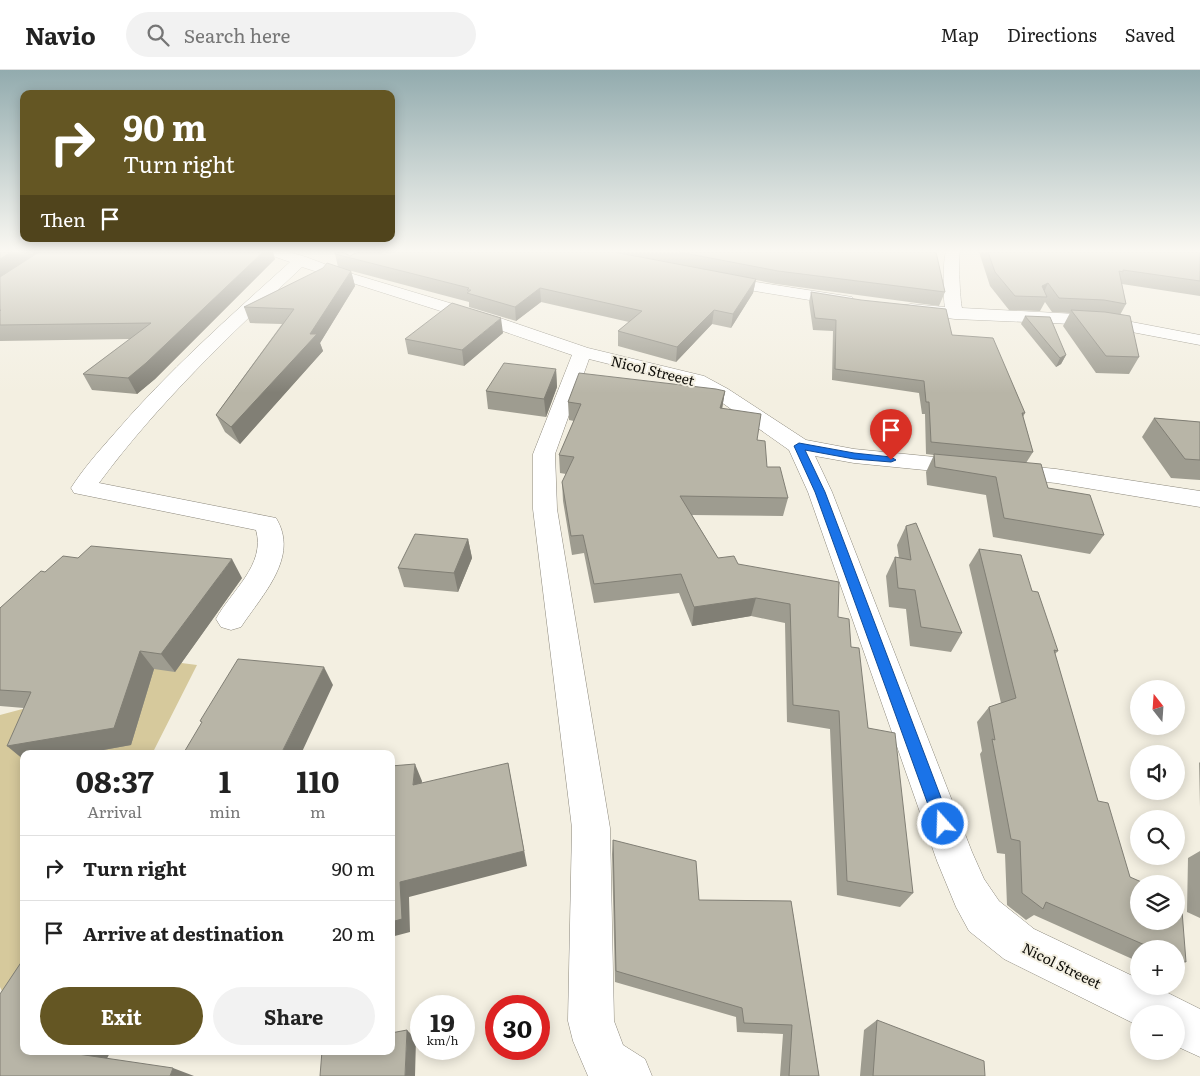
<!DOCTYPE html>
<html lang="en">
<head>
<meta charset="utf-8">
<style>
	body { margin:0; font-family:Literata,serif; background:#f2f2f2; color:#222; height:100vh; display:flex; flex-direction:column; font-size:19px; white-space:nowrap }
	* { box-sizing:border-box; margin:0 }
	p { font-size:16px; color:#767676 }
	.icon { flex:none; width:28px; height:28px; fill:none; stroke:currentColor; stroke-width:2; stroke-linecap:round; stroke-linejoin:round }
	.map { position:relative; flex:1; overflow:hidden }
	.panel { position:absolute; left:20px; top:680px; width:375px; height:305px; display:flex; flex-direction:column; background:#fff; border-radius:10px; box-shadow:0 2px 12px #0003 }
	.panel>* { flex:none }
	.top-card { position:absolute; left:20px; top:20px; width:375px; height:152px; border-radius:10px; box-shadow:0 2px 12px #0003; background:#645623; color:#fff; overflow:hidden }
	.needle { width:32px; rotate:343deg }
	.fabs { position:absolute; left:1130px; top:610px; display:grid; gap:10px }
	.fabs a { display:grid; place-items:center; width:55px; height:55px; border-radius:50%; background:#fff; box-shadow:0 2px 12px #0003; font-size:25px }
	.speed { position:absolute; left:410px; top:925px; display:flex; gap:10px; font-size:25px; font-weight:700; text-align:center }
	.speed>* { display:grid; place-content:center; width:65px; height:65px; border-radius:50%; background:#fff; box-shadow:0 2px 12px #0003; line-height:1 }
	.speed small { font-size:12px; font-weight:400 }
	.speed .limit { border:8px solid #d22; background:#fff; color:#111 }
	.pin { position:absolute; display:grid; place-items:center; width:42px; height:42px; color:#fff; margin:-51px -21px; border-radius:50% 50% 50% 0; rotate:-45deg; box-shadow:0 0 5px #0007 }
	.pin .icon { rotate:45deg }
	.me { position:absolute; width:55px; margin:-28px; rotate:340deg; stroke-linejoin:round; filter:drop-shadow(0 0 4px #0008) }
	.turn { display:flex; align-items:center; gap:18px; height:105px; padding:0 20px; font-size:22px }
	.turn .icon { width:65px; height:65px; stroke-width:2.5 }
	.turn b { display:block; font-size:35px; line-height:42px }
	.then { display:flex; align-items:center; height:48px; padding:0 20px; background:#0003; gap:10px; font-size:19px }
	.eta { display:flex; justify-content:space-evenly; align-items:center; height:85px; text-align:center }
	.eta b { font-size:30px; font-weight:700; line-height:35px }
	.primary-button { display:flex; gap:10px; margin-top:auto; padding:10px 20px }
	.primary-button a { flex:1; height:58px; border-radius:30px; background:#645623; color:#fff; font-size:20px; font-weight:700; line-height:58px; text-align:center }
	.primary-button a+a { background:#f2f2f2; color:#222 }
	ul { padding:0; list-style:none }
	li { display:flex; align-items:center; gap:15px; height:65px; padding:0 20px; border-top:1px solid #e0e0e0 }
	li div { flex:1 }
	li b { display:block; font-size:19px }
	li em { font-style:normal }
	header { display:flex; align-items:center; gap:30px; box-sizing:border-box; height:70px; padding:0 25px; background:#fff; border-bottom:1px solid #e0e0e0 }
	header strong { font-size:24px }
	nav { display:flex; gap:28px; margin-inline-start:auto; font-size:18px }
	.search { width:350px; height:45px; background:#f2f2f2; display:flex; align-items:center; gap:12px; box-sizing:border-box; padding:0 18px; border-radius:28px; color:#767676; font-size:19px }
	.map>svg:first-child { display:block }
</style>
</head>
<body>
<header>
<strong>Navio</strong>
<div class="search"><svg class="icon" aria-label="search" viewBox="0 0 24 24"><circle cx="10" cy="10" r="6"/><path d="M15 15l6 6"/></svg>Search here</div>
<nav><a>Map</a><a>Directions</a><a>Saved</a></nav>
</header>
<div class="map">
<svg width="1200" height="1006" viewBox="0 0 1200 1006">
	<rect width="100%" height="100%" fill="#f3efe1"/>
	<path fill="#d6c99c" d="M127 586 197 595 152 684H24V954L19 956 0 917V645L71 626Z"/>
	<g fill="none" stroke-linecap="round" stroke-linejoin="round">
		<g stroke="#8c887c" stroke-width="1">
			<path id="street" d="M268 182H289L306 187 343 201 503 249 588 278 704 306 728 319 806 370 854 379 1056 399 1200 421V437L1056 413 854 393 815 386 832 422 972 782 984 809 999 831 1034 859 1139 909V916H1154L1200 939V987L1176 976V944H1139V956L1004 889 969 861 956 837 937 791 808 422 789 380 714 327 690 314 589 289 555 384 557 439 610 758 614 951 623 975 645 989 652 1006H588L573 971 568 951 572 758 533 439V384L572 285 491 257 302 197C230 265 158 333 99 413L276 448C300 487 262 525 241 557L231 560 221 557 216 549C231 521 266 495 256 460L74 423 71 418C83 399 99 381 114 364 167 302 229 247 290 192L270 185Z
				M946 182H960C958 188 960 230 962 238L1095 245 1200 265V275L1095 255 955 249 905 243 902 239 905 235 911 234 945 237C943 229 943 187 946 182Z
				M718 206 846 226 852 227 854 231 852 235 846 236 712 214 710 211 712 208Z"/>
		</g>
		<use href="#street" fill="#fff" fill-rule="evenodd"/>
	</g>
	<path fill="#9e9c90" d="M0 182 275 189 155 309 137 324 92 320 83 304 130 269 0 271Z
		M358 182H936L945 222 939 236 776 214 756 210 753 223 731 258 712 254 676 292 618 276V261L629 252 541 232 516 251 469 237V232L348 200 351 201 355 216 320 273 323 281 240 374 225 362 216 345 282 254 250 253 244 237 338 197 335 184 350 186Z
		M979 182H1200V226L1122 214 1126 234 1120 245 1139 287 1129 304 1096 303 1063 256 1070 243 1052 242 1045 232 1040 241 1009 240 990 216Z
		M811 222 952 265 1025 343 1023 347 1033 382 1026 393 1048 418 1104 465 1090 484 993 467 986 425 927 415 926 402 934 385 926 384 925 344H922L919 323 832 310 833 261 813 260 809 232Z
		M1025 246 1066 285 1061 294 1056 297 1021 254Z
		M503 263 464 296 408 284 405 269Z
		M556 299 557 317 546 347 488 339 486 321Z
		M725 321 722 338 757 370 767 397 788 428 783 446 692 445 718 488 738 494 838 547 851 577 868 658 913 823 900 837 837 825 830 659 787 652 785 553 751 546 692 556 679 523 594 533 584 483 572 485 563 431 562 412 566 404 560 403 559 385 574 351 569 350 568 332Z
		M1154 348 1200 352V410L1171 408 1142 367Z
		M906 456 962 563 951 582 910 576 906 539 889 537 886 506 895 487 899 488 897 475Z
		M468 469 472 488 458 522 404 517 398 498Z
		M979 479 1032 521 1058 581 1055 584 1098 731 1130 807 1176 879H1139V892L1034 845 1026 850 1007 835 1005 784 997 783 980 684 982 681 977 652 989 637 1001 633 969 495Z
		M45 502 242 508 175 602 154 599 131 675 81 684H24V638L0 636V538Z
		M1200 692V737L1199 693Z
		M613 770 699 830 791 831 819 1006H780L783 964 737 962 736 947 615 912 612 784Z
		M1200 781V848L1187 842 1188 788Z
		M1176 888 1186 892 1176 897Z
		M877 950 985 1006H860L864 960Z"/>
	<path fill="#817f75" d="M12 182H43L0 209V189Z
		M263 182H273L275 189 155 309 137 324 128 308Z
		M351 201 355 216 320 273 323 281 240 374 231 357 310 264Z
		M756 209 753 223 731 258 733 244Z
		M1048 213 1042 227V216Z
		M540 218 541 232 516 251 515 237Z
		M714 240 712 254 676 292 677 277Z
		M501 248 503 263 464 296 462 280Z
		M1066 285 1061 294 1056 297 1060 288Z
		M556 299 557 317 546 347 544 329Z
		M725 321 722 339 720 338Z
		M468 469 472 488 458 522 454 503Z
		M232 489 242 508 175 602 161 584Z
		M756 528 751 546 692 556 694 537Z
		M140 581 154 599 131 675 81 684H24V690L7 676Z
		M324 597 333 615 301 684H281Z
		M508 693 527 796 409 827 410 862 391 867V852L400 812Z
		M415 694 422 711 420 731 413 715Z
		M407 960 416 969 415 1006H405Z
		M72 981H111L104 994 71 983Z
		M173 998 194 1006H170Z"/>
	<path fill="#b8b5a7" stroke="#817f75" d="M0 182H12L0 189Z
		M39 182H263L146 293 128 308 83 304 151 253 0 255V241L1 240H0V207Z
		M336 182H343L350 186 358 182H614L756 209 733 244 714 240 677 277 618 261 642 241 540 218 515 237 467 223 471 220H467L469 218 335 184Z
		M679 182H936L945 222 778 201Z
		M988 182H1200V211L1123 200V202L1119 201 1126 234 1104 230 1059 228 1048 213 1042 216 1047 227 1015 226 995 202Z
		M327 193 351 201 310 264H317L231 357 216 345 294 239 244 237 323 198Z
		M811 222 861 230 946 239 952 265 993 268 1025 343H1022L1033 382 931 372 929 332H926L924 311 835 299 836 250 815 248Z
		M452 233 501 248 462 280 405 269Z
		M1071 240 1105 242 1130 246 1139 287 1106 286Z
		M1025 246 1050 247 1066 285 1060 288Z
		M504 293 556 299 544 329 486 321Z
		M579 303 716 319 725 321 720 338 761 344 757 370 765 371 767 397H780L788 428 680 426 718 488 734 486 738 494 839 512 838 547 849 549 851 577 859 578 868 658 895 663 913 823 847 811 839 641 793 635 790 534 756 528 694 537 681 504 594 514 583 465 571 466 562 412 574 387 559 385 581 334 568 332Z
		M1154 348 1200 352V390L1185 389Z
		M934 384 1041 394 1048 418 1090 425 1104 465 1004 448 996 407 935 397Z
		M916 453 962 563 921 557 915 520 898 518 895 487 911 490 906 456Z
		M415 464 468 469 454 503 398 498Z
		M91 476 232 489 161 584 140 581 114 658 7 676 31 622 0 620V538L41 501 45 502 63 486 78 488Z
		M979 479 1021 485 1032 521 1038 522 1058 581 1054 580 1098 731 1108 733 1130 807 1146 814H1139V851H1176V826L1181 828 1186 892 1176 888V879H1154L1046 832 1043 839 1022 823 1020 771 1011 769 992 669 995 670 989 637 1016 628Z
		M238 589 324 597 281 684H183L202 652 200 651Z
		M508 693 524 781 400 812 402 849 391 852V696L415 694 413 715Z
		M613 770 696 791 699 830 791 831 819 1006H789L792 955 744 953 742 938 616 901Z
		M24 888V981H72L71 983 173 998 170 1006H0V924Z
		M877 950 984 991 985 1006H873Z
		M407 960 405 1006H320L322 981H391V963Z"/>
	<linearGradient id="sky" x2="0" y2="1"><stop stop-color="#92abae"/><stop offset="0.56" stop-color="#faf8f2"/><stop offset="1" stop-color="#faf8f2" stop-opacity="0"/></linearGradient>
	<rect width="1200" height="323" fill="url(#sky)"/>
	<path fill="#1a73e8" stroke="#114b97" d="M799 373 854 383 891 387 896 390 891 392 854 389 805 380 825 422 951 754 948 759 943 762 938 759 935 754 815 422 794 376Z"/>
	<g text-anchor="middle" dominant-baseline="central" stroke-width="4" stroke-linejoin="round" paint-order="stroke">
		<g font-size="14" fill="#0f0e09" stroke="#f3efe1">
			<text transform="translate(653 300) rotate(14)">Nicol Streeet</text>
			<text transform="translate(1062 895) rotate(26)">Nicol Streeet</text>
		</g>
	</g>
</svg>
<div class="fabs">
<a><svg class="needle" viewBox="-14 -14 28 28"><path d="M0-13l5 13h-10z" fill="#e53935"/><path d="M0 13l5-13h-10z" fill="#767676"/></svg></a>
<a><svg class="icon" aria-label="sound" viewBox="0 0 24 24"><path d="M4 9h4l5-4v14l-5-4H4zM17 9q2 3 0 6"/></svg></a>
<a><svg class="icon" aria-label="search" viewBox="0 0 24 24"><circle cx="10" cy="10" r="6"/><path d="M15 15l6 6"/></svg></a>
<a><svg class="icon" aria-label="layers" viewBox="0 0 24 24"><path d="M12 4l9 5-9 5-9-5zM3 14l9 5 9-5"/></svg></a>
<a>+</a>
<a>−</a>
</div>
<div class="speed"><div>19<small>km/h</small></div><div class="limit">30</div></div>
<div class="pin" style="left:891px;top:390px;background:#d93025"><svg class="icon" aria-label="arrive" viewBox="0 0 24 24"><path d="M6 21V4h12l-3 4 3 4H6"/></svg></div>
<svg class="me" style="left:943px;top:754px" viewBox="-20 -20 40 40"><circle r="17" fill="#1a73e8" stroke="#fff" stroke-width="3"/><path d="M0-11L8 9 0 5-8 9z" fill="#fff"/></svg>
<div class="top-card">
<div class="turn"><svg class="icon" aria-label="right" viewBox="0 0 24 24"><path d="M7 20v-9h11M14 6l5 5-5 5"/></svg><div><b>90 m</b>Turn right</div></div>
<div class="then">Then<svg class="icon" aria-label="arrive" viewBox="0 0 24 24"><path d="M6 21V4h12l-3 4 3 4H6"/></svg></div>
</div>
<section class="panel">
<div class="eta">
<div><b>08:37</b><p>Arrival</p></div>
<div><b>1</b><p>min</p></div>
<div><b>110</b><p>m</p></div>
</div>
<ul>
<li><svg class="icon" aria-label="right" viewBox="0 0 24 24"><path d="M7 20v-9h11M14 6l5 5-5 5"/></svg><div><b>Turn right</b></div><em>90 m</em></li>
<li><svg class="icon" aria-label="arrive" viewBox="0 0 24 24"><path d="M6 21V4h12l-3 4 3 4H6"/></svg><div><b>Arrive at destination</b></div><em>20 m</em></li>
</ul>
<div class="primary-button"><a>Exit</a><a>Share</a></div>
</section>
</div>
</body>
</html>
